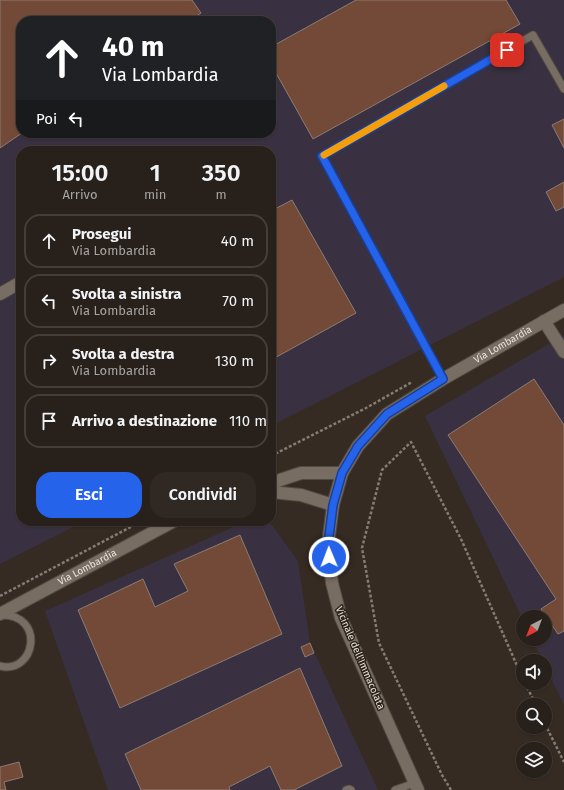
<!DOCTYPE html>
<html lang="it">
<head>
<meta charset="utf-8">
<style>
	body { margin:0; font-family:"Fira Sans",sans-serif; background:#302823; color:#f1f3f6; height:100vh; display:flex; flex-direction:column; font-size:15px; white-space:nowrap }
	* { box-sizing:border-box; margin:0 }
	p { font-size:13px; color:#a5a3a2 }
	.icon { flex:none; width:22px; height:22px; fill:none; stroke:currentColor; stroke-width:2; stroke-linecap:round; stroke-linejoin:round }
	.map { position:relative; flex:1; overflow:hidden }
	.sheet { position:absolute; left:16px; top:146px; width:260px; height:380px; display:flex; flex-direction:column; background:#28201a; border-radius:16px; box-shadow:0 1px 3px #0004,0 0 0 1px #443e39 }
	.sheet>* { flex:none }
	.banner { position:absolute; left:16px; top:16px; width:260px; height:122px; border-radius:16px; box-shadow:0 1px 3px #0004,0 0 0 1px #443e39; background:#202124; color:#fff; overflow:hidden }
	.needle { width:26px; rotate:222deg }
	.fabs { position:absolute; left:516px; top:610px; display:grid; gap:8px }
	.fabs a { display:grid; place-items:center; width:36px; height:36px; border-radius:50%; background:#28201a; box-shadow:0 1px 3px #0004,0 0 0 1px #443e39; font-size:20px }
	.pin { position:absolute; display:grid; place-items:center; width:34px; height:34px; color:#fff; margin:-17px; border-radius:8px; box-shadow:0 2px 6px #0006 }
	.me { position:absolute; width:44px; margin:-22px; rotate:359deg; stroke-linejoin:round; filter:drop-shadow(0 0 3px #0008) }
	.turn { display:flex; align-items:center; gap:14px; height:84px; padding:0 20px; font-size:18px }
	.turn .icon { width:52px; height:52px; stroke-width:2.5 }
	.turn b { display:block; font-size:28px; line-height:34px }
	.then { display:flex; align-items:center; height:38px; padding:0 20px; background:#0003; gap:8px; font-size:15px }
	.eta { display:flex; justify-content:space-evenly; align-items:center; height:68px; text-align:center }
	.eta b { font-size:24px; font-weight:600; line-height:28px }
	.cta { display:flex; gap:8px; margin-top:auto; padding:8px 20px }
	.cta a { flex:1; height:46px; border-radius:16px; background:#2563eb; color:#fff; font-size:16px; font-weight:600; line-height:46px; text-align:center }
	.cta a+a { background:#302823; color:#f1f3f6 }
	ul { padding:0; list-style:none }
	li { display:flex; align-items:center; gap:12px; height:54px; margin:0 8px 6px; padding:0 12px; border:2px solid #443e39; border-radius:16px }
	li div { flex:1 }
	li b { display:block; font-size:15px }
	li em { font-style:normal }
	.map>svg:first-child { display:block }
</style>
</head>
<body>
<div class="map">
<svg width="564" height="790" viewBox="0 0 564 790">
	<rect width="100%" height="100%" fill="#352b22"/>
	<path fill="#393141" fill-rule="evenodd" d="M0 0H564V277L271 426V151H21V521H85L0 564ZM21 21H271V133H21Z
		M564 335V705L545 666V661H543L532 639H545V617H523V620L425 416Z
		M247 521H269L298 561 310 643 378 790H108L45 611Z"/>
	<path fill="#734a37" stroke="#8b7c75" d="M0 0H192L201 13 189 21H21V133H22L0 148Z
		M356 0H506L520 24 313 139 271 64V47Z
		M564 119V148L552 125Z
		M564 182V207L556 211 546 192Z
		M292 200 356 313 271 360V211Z
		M534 379 564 425V631L558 634 541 609 556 599 448 435Z
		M240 535 282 634 120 708 78 610 143 579 155 607 188 591 174 564Z
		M310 643 314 653 305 657 301 647Z
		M300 668 342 766 294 790H281L270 766 229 787 230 790H141L125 754Z
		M19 762 23 777 4 782 6 790H0V767Z"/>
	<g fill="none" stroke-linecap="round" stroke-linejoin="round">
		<g stroke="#514a41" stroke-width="9">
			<path id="service" d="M443 379 322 156 533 35 564 89
				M0 666C35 675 46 615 2 615
				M346 790 349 789 351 790
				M395 790 415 783"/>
		</g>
		<g stroke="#514a41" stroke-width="14">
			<g id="minor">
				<path d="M0 294 21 282"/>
				<path d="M544 321 564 352"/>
				<path d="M271 483 301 473H342"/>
				<path d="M271 492 301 495 333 505"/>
				<path id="s1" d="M0 614 174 521"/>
				<path id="s2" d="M418 790 341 618 332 583 328 544 333 505 342 473 358 446 387 414 443 379 564 310"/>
			</g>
		</g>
		<path stroke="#847c74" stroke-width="2.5" stroke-dasharray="3 2" stroke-linecap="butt" d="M271 456 366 408 412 382
			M0 596 142 521
			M525 683 536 705
			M545 724 564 762
			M451 790 442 775 379 643 362 548 382 470 411 442 461 539 523 679"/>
		<use href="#service" stroke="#786d63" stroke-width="7"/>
		<use href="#minor" stroke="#786d63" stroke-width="12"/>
	</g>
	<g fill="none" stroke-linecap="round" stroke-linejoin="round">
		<g stroke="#184099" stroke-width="10">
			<path id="route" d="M329 557 328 544 333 505 342 473 358 446 387 414 443 379 322 156 507 50"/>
		</g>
		<use href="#route" stroke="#2563eb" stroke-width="7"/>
		<path stroke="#f59e0b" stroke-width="7" d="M324 155 444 86"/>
	</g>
	<g text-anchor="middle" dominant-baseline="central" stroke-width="3" stroke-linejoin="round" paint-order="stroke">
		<g font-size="10" fill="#e9e2dc" stroke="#2b2219">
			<text stroke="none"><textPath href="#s2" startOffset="546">Via Lombardia</textPath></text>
			<text stroke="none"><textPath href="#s1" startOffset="99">Via Lombardia</textPath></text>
			<text transform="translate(360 658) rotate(67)">Vicinale dell'Immacolata</text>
		</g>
	</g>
</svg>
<div class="fabs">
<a><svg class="needle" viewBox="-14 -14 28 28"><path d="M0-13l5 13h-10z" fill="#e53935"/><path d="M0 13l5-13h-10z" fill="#a5a3a2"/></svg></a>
<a><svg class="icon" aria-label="sound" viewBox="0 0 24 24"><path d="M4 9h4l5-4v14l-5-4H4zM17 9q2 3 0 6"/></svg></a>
<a><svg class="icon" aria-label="search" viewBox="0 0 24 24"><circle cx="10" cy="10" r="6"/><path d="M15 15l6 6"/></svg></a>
<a><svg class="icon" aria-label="layers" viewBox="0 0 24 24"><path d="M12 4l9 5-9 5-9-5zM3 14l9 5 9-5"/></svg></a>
</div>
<div class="pin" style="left:507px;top:50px;background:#d93025"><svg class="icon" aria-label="arrive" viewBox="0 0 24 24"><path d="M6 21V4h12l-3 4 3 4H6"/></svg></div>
<svg class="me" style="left:329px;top:557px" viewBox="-20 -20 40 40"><circle r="17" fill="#2563eb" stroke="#fff" stroke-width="3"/><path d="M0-11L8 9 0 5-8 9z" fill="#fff"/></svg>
<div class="banner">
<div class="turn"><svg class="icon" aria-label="ahead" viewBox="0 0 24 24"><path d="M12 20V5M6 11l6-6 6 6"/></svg><div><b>40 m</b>Via Lombardia</div></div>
<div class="then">Poi<svg class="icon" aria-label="left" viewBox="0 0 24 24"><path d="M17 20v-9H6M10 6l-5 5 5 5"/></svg></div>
</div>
<section class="sheet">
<div class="eta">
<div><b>15:00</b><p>Arrivo</p></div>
<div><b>1</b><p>min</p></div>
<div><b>350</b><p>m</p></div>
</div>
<ul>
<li><svg class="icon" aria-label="ahead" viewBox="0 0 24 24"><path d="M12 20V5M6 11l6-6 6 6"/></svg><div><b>Prosegui</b><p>Via Lombardia</p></div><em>40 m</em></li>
<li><svg class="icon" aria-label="left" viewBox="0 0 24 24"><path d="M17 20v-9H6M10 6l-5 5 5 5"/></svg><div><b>Svolta a sinistra</b><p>Via Lombardia</p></div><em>70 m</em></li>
<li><svg class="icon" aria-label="right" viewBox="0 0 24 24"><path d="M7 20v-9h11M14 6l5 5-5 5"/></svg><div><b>Svolta a destra</b><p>Via Lombardia</p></div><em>130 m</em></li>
<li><svg class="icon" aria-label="arrive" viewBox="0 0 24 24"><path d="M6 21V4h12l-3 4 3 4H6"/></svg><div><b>Arrivo a destinazione</b></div><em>110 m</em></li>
</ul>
<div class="cta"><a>Esci</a><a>Condividi</a></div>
</section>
</div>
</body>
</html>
